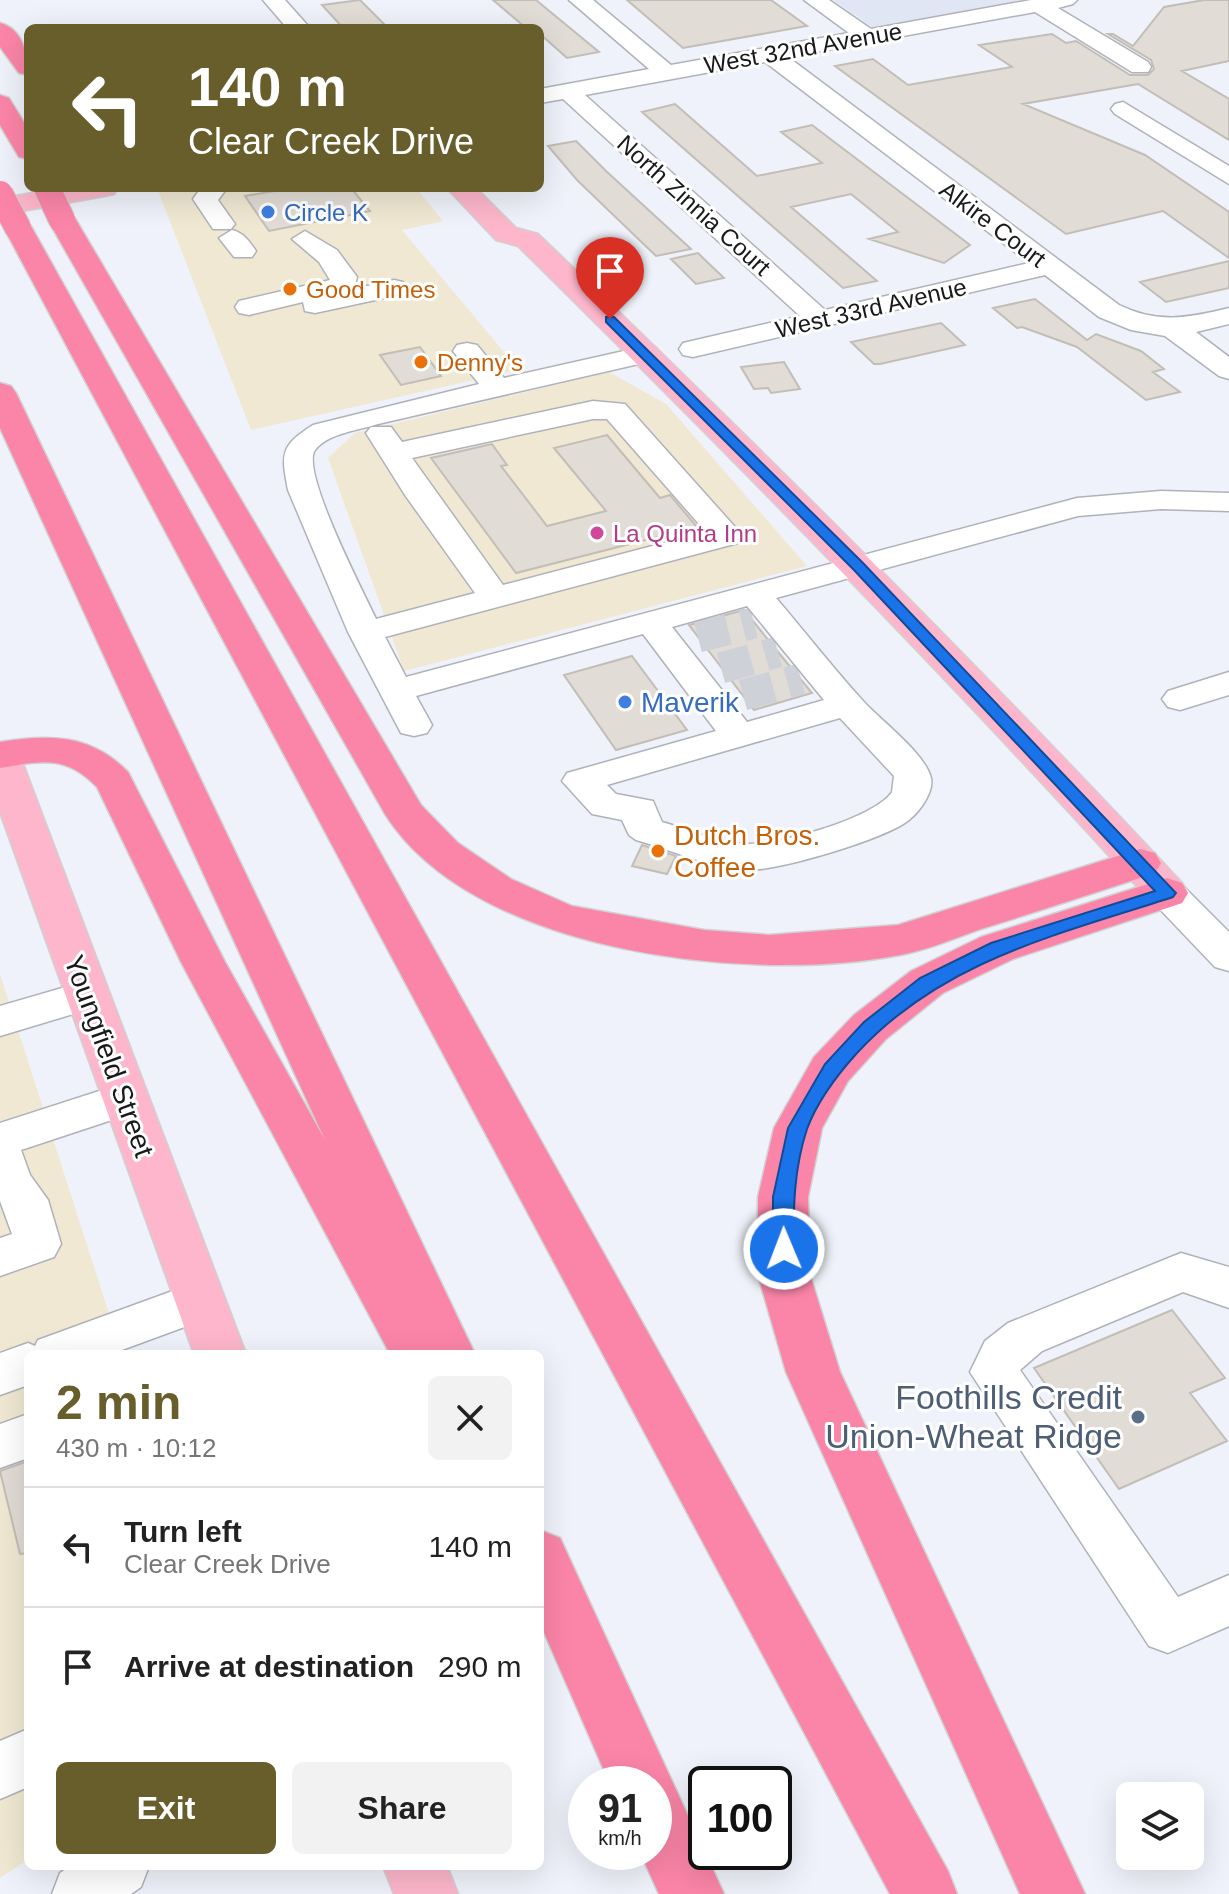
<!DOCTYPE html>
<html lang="en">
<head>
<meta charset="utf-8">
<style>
	body { margin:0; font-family:Arial,sans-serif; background:#f2f2f2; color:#222; height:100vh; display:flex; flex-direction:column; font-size:30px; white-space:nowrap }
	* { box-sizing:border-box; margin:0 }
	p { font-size:26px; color:#767676 }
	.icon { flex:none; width:44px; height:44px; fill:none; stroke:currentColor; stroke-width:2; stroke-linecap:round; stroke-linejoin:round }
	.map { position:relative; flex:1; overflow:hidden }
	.details { position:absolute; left:24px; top:1350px; width:520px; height:520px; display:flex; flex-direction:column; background:#fff; border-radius:12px; box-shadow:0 8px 32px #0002 }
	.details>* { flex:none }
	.top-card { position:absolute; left:24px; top:24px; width:520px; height:168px; border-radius:12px; box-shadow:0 8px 32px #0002; background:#675e2b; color:#fff; overflow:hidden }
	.controls { position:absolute; left:1116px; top:1782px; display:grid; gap:16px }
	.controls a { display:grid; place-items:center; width:88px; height:88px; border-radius:12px; background:#fff; box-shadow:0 8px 32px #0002; font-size:40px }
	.speed { position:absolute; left:568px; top:1766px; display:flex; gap:16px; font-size:40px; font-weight:700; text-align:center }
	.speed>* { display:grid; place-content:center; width:104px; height:104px; border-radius:50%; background:#fff; box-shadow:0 8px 32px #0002; line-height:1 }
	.speed small { font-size:20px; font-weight:400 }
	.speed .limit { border:4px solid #111; border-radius:12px; background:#fff; color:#111 }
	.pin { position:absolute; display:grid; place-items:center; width:68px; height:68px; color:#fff; margin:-82px -34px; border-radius:50% 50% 50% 0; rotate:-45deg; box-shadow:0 0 8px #0007 }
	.pin .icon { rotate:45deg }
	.me { position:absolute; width:88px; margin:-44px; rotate:359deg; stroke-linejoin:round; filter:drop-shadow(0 0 6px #0008) }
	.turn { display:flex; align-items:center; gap:28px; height:168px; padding:0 32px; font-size:36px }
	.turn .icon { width:104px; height:104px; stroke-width:2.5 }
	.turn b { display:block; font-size:56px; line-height:68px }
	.round { display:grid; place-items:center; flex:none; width:84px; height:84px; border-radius:12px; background:#f2f2f2 }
	.head { display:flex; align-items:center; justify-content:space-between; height:136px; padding:0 32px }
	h1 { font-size:48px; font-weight:700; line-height:60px; color:#675e2b }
	.action { display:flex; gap:16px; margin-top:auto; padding:16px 32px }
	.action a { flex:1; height:92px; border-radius:12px; background:#675e2b; color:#fff; font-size:32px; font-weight:700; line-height:92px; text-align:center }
	.action a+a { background:#f2f2f2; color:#222 }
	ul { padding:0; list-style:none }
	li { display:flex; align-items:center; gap:24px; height:120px; padding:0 32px; border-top:2px solid #e0e0e0 }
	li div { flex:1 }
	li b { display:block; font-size:30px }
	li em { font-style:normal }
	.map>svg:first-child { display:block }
</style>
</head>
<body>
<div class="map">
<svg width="1229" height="1894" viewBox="0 0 1229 1894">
	<rect width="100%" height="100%" fill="#eff2fa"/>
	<path fill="#f0e8d2" d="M157 188H416L443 221 402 230 519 370 251 430Z
		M609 372 666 404 807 566 404 671 328 458 355 433Z
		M0 974 122 1354H28V1860L0 1878Z"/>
	<path fill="#e0e6f4" d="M833 0H1042L907 25 872 27Z"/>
	<path fill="#e1dcd5" stroke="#c2beb7" stroke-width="2" d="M360 0 388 28H343L322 5Z
		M493 0H536L599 52 567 58 540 34V28H526Z
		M627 0H771L807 26 683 48Z
		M1204 0H1229V61L1182 71 1229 99V140L1138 84 1023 104 1145 155 1229 212V258L1163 211 1066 234 835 66 873 59 908 85 1012 67 979 45 1052 34 1066 43 1076 41 1130 75H1148L1154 69 1151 60 1108 34H1113L1133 46 1164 7Z
		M675 104 757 176 822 163 781 132 812 125 970 245 944 263 869 239 898 232 851 194 791 207 877 281 843 288 642 112Z
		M576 141 606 171 691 249 656 256 577 180 548 146Z
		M292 188H351L370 211 269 231 245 196Z
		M698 253 703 258 724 278 696 284 671 259Z
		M1229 261V288L1166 302 1140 282Z
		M1035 299 1087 340 1096 334 1141 351 1164 369 1153 372 1180 392 1146 400 1077 347 1022 327 1017 328 993 308Z
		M941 323 965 345 880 364H874L851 342Z
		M420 347 441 376 401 385 380 355Z
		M784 362 800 389 771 393 768 388 754 389 741 367Z
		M607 435 660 498 670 495 697 527 516 573 431 458 492 444 507 465 501 466 547 526 606 511 554 448Z
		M744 610 778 652 812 693 754 710 689 625Z
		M632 656 687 730 616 750 564 675Z
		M642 845 676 856 667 874 632 866Z
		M1172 1310 1225 1378 1190 1393 1227 1441 1119 1489 1034 1368Z
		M28 1461V1553L20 1554 0 1471Z"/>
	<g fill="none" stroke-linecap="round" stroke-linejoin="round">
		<path stroke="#cfd1d9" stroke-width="31" stroke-dasharray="31 15" stroke-linecap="butt" d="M698 637 754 623
			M721 668 778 652
			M743 695 801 679"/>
		<g stroke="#b0b2ba" stroke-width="3">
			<path id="minor" d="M263 0H285L310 28H287Z
				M569 0H593L671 65 849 33 804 0H829L871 29 1031 0H1077L1073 4 1058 8 1148 62 1151 67 1148 72H1132L1035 12 788 57 1119 305C1158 324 1188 318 1229 308V324L1196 332 1229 357V379L1219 376 1165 336 1131 330 1099 317 1045 275 693 357 683 355 679 349 683 343 800 316 563 99 540 103V89L649 69ZM765 62 1029 263 825 310 585 95Z
				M1123 102 1229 166V184L1115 114 1111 109 1115 104Z
				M201 188H227L218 200 235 224 231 229H213L193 199Z
				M232 230C244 233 249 241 256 251L252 257H234L219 238Z
				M305 231 337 250 357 277 354 289 394 280 403 282 407 288 403 294 315 313 305 311 303 302 249 315 239 313 235 307 239 301 330 280 319 262 292 239Z
				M467 343 477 345 504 378 646 346 656 348 660 354 656 360 378 424C360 430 328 433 315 450 300 471 364 593 376 619L475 593 405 495 366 433 371 427H391L402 442 593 401 625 404 743 536 738 543 385 637 406 677 1077 498 1161 491 1229 493V511L1161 509 1078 516 776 598C805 632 833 668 863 701 880 720 925 753 931 778 934 792 920 811 909 820 885 839 778 871 747 870 709 868 672 850 636 840L629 835 622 820 592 814 562 781 567 773 716 731 643 634 416 696 432 725 427 733 414 736 401 733 348 632 288 490C281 454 280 446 313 425L479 384 453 351 457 345ZM593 419H607L706 532 503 585 412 458ZM747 606 824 700 747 722 672 627ZM840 718 894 776 892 792C875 818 779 845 747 844 718 843 690 830 662 822L653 801 616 794 607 785Z
				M1229 672V695L1180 710 1168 707 1162 699 1168 691Z
				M1167 880 1181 884 1229 932V971L1215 967 1153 902 1148 893 1153 884Z
				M86 981 100 986 106 996 100 1006 0 1036V1006Z
				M124 1083 139 1087 146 1099 139 1111 21 1150 30 1175 48 1200 61 1244 54 1257 0 1276V1238L12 1234 0 1201V1123Z
				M1181 1253 1229 1267V1308L1183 1292 1042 1351 1020 1370 1178 1597 1229 1575V1626L1168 1653 1149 1646 970 1372 985 1341 1008 1323Z
				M200 1281 217 1287 224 1301 217 1315 111 1354H28V1385L0 1395V1353L28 1343 35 1346 38 1340Z
				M28 1414V1458L0 1468V1424Z
				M28 1729V1787L0 1799V1741Z
				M70 1866H149L141 1887 131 1894H52L60 1873Z"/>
		</g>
		<g stroke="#d1d1d1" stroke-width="3">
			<path id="major" d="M59 188H118L114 194 104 196 0 215V199Z
				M447 188H476L516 228 538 234C758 445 974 660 1182 883L1188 893 1182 903 1167 908 1152 903C948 677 735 460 518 246L496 240Z
				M0 743 14 747 20 756 246 1354H194L0 812Z
				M383 1866H447L458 1894H394Z"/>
		</g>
		<g stroke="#d1d1d1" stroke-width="3">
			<path id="highway" d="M0 23C23 29 28 55 28 75L19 73 0 47Z
				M0 95 9 98 28 129V159L19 157 0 125Z
				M62 212 72 214 76 220 421 805 458 843 511 879 572 906 704 930 769 935 898 925 1140 849 1155 853 1161 863 1155 873C1097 892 1039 911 981 929 955 938 928 950 900 955 752 984 473 954 385 814L48 220 52 214Z
				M18 220 28 222 32 228 948 1871 957 1894H890L4 228 8 222Z
				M0 383 11 386 16 393 475 1354H390L181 962 97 787C65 754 41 761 0 768V742C49 734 91 734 128 772L225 962 325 1140 0 428Z
				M1167 878 1182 883 1188 893 1182 903 1013 959 943 993 886 1039 848 1081 822 1128 808 1197 810 1275 840 1372 1085 1894H1020L786 1372 758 1275V1197L774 1128 814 1057 854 1015 911 971 981 937Z
				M540 1530 560 1538 724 1894H659L640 1852H654V1784H610L540 1623Z"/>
		</g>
		<use href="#minor" fill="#fff" fill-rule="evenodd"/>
		<use href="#major" fill="#fdb6cb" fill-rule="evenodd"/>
		<use href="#highway" fill="#fb85a8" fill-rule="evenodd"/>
		<g stroke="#d1d1d1" stroke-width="28" stroke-linecap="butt">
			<path id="highway-bridge" d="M47 188 62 220
				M0 194 18 228"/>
		</g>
		<use href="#highway-bridge" stroke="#fb85a8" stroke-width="26"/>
	</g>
	<path fill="#1a73e8" stroke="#114b97" stroke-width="2" d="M606 317H614L863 563 1176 893 1173 897C1057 935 943 960 857 1053 838 1074 817 1102 807 1129 794 1168 793 1209 794 1249L784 1258 773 1249V1197L788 1128 825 1064 864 1022 920 978 991 943 1155 891 853 569 606 322Z"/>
	<g fill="#3f7fe0" stroke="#fff" stroke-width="3">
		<circle cx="268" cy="212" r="8"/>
		<circle cx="625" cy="702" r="8"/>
	</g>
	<g fill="#e8710a" stroke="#fff" stroke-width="3">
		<circle cx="290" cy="289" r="8"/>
		<circle cx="421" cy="362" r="8"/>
		<circle cx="658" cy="851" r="8"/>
	</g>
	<circle fill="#d1479c" stroke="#fff" stroke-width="3" cx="597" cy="533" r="8"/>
	<circle fill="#5c6f8a" stroke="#fff" stroke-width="3" cx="1138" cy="1417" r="8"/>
	<g text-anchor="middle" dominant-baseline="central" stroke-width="6" stroke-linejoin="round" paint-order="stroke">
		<g font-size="24" fill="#18191b" stroke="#fff">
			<text transform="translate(803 48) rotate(-10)">West 32nd Avenue</text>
			<text transform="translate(694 205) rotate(42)">North Zinnia Court</text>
			<text transform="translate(993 224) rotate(37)">Alkire Court</text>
			<text transform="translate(871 308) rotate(-13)">West 33rd Avenue</text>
		</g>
		<g font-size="24" fill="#366cbe" stroke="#fff" text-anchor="start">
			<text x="284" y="212">Circle K</text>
		</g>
		<g font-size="24" fill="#c56008" stroke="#fff" text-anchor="start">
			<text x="306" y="289">Good Times</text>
			<text x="437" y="362">Denny's</text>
		</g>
		<g font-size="24" fill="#b23c85" stroke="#fff" text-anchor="start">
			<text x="613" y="533">La Quinta Inn</text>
		</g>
		<g font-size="28" fill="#366cbe" stroke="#fff" text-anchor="start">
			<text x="641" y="702">Maverik</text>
		</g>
		<g font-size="28" fill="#c56008" stroke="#fff" text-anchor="start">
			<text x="674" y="835">Dutch Bros.<tspan x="674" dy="32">Coffee</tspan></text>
		</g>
		<g font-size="28" fill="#18191b" stroke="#fff">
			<text transform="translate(109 1056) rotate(70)">Youngfield Street</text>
		</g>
		<g font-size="34" fill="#4e5e75" stroke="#fff" text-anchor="end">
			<text x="1122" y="1397">Foothills Credit<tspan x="1122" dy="39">Union-Wheat Ridge</tspan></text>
		</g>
	</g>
</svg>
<div class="controls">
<a><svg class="icon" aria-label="layers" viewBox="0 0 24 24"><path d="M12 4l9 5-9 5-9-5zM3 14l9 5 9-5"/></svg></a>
</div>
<div class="speed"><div>91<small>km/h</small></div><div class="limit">100</div></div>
<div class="pin" style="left:610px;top:319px;background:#d93025"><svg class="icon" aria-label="arrive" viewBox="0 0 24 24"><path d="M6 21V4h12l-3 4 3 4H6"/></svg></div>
<svg class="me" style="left:784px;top:1249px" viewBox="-20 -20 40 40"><circle r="17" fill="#1a73e8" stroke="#fff" stroke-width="3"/><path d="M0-11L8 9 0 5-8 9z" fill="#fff"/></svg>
<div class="top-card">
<div class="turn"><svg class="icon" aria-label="left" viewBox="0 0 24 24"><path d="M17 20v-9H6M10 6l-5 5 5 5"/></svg><div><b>140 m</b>Clear Creek Drive</div></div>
</div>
<section class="details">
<div class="head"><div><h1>2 min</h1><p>430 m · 10:12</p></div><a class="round"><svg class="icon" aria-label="close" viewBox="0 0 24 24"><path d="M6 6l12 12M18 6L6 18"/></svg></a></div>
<ul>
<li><svg class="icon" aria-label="left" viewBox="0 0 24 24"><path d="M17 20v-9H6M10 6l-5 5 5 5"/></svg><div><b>Turn left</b><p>Clear Creek Drive</p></div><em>140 m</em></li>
<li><svg class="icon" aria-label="arrive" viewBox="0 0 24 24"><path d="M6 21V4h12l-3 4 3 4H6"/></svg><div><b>Arrive at destination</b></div><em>290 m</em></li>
</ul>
<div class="action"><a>Exit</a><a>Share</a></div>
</section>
</div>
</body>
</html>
